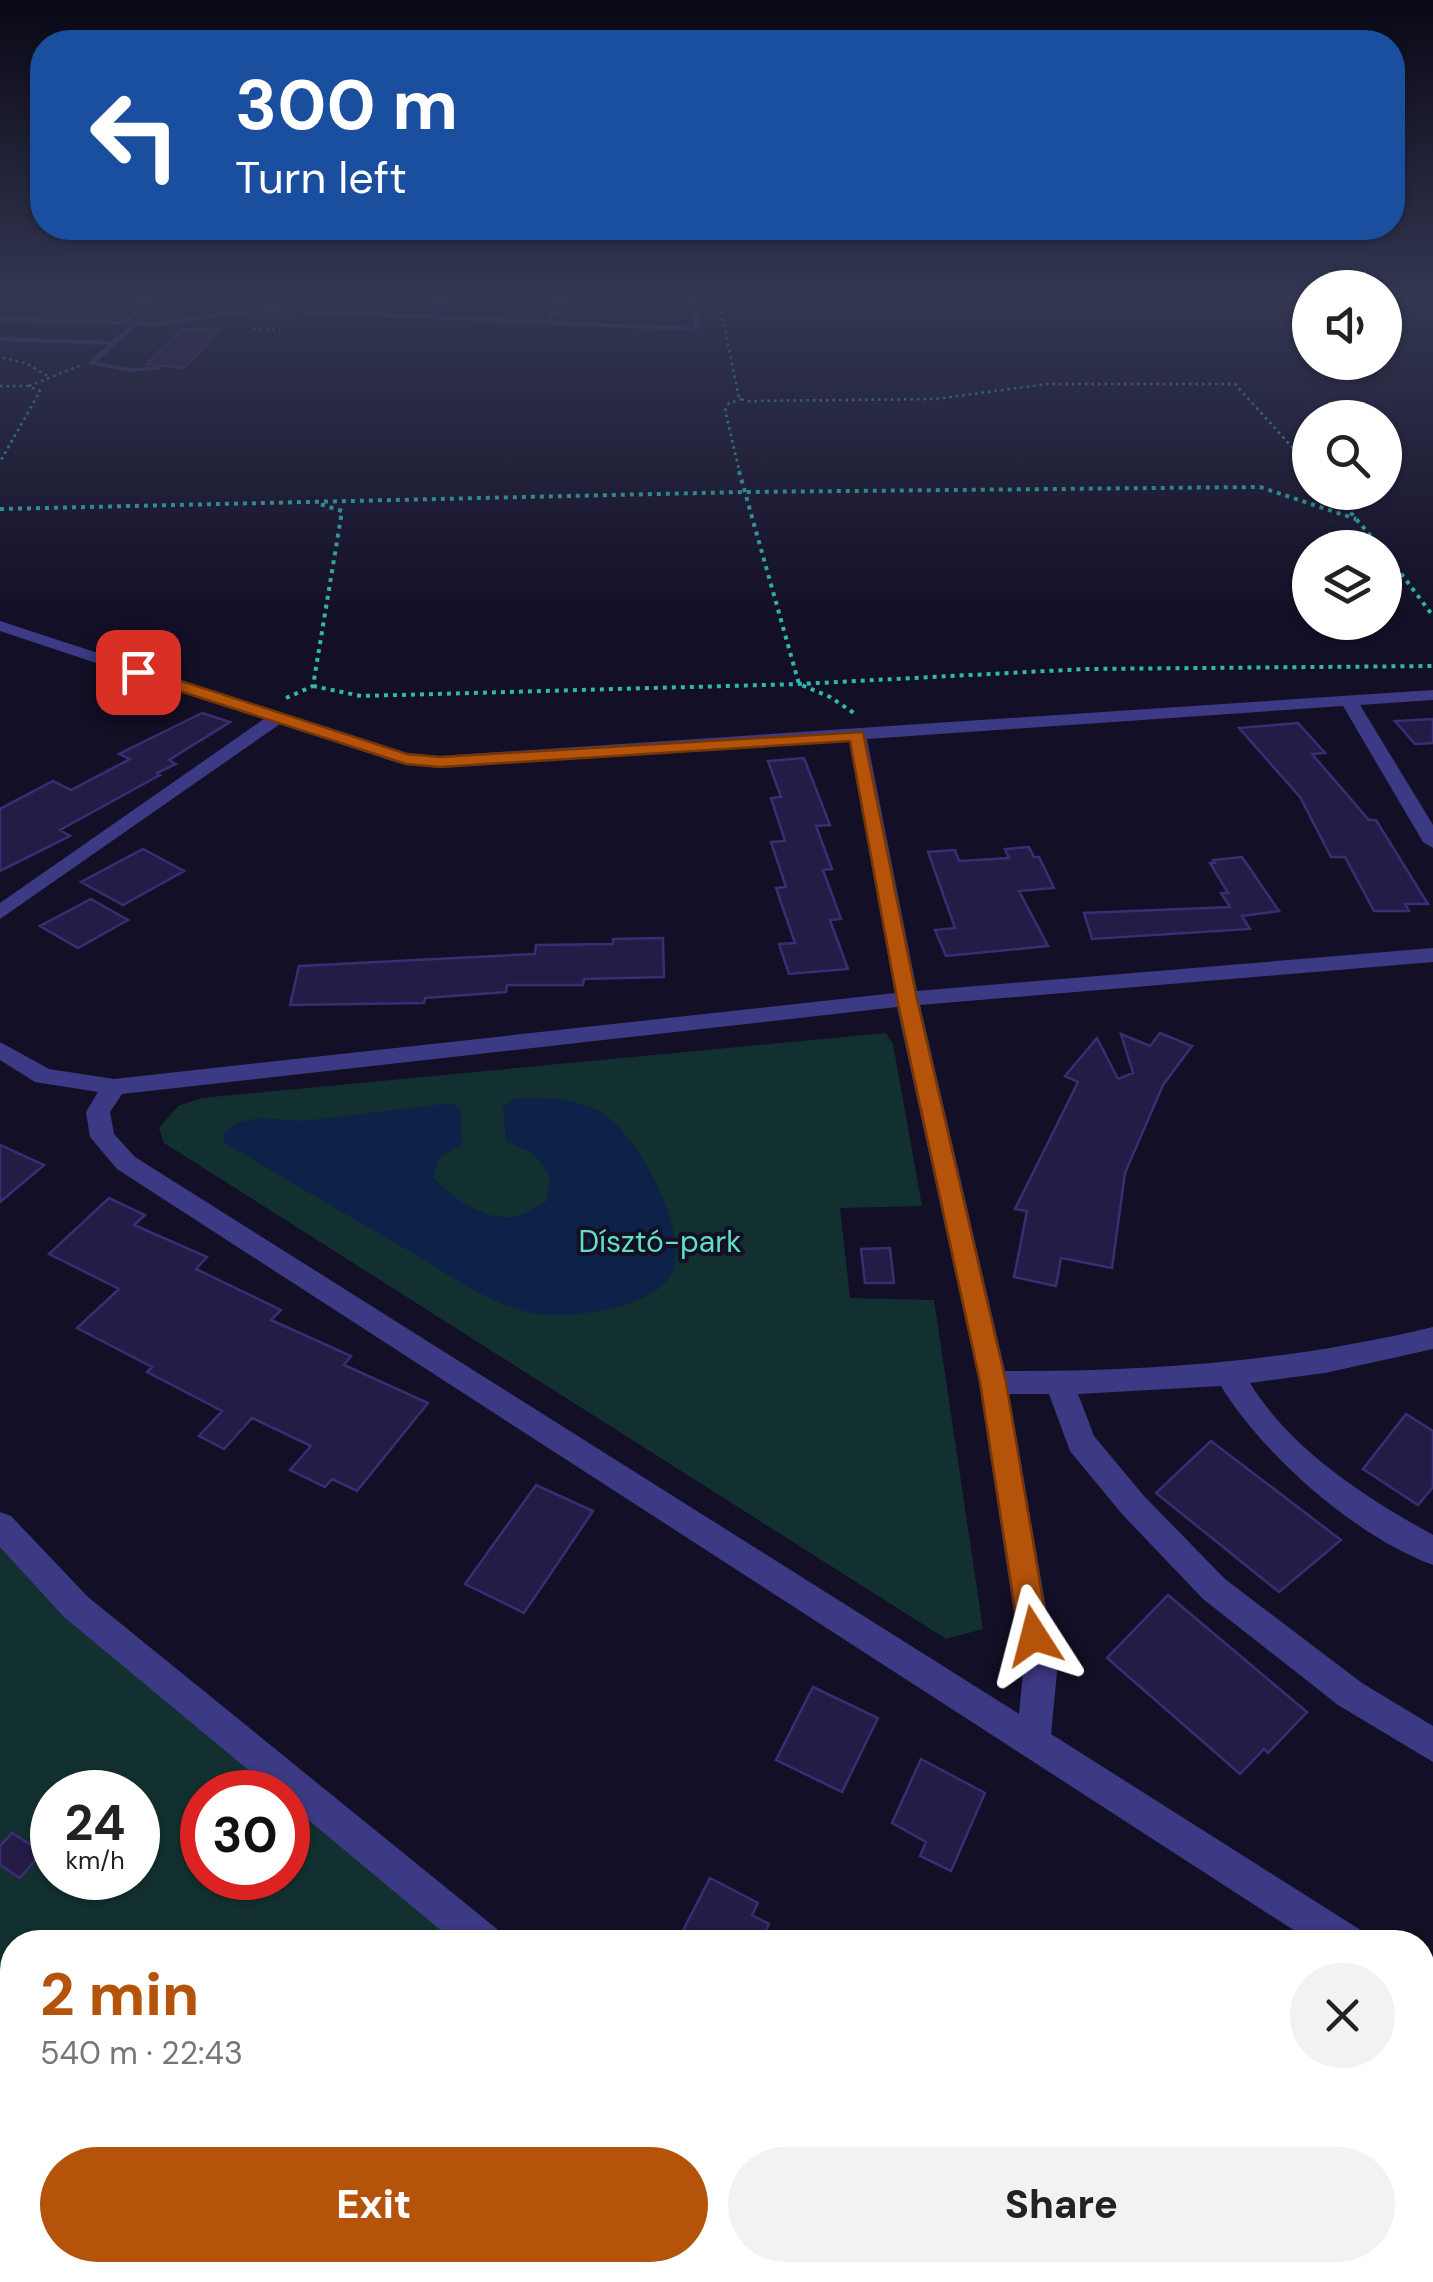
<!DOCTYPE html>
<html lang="en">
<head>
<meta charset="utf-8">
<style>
	body { margin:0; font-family:"DM Sans",sans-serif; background:#f2f2f2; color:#222; height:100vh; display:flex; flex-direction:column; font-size:38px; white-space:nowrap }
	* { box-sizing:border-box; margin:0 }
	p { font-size:32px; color:#767676 }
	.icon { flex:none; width:55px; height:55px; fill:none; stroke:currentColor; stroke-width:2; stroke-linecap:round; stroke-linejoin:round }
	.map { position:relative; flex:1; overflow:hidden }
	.sheet { position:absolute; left:0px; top:1930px; width:1435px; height:352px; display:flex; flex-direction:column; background:#fff; border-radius:40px 40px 0 0; box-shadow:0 2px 8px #0004 }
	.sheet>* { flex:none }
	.hud { position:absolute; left:30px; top:30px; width:1375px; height:210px; border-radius:40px; box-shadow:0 2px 8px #0004; background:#1a4fa0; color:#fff; overflow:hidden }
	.fabs { position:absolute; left:1292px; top:270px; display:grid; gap:20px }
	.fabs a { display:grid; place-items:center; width:110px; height:110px; border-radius:50%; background:#fff; box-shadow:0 2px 8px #0004; font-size:50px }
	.speed { position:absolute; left:30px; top:1770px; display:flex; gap:20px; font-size:50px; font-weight:700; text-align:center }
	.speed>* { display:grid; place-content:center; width:130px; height:130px; border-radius:50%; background:#fff; box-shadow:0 2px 8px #0004; line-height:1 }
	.speed small { font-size:25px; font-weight:400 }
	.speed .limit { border:15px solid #d22; background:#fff; color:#111 }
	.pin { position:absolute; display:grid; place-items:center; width:85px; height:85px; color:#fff; margin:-42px; border-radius:20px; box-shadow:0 5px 15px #0006 }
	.me { position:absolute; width:110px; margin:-55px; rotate:351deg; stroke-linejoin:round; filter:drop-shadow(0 0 8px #0008) }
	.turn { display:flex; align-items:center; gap:35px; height:210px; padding:0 40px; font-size:45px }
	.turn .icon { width:130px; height:130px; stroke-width:2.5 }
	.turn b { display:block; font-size:70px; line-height:85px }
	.round { display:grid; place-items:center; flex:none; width:105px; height:105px; border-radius:52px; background:#f2f2f2 }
	.headline { display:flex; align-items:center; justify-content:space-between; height:170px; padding:0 40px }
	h1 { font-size:60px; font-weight:800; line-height:75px; color:#b45309 }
	.cta { display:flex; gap:20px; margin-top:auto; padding:20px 40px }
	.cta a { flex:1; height:115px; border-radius:60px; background:#b45309; color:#fff; font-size:40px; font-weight:800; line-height:115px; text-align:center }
	.cta a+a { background:#f2f2f2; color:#222 }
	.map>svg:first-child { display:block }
</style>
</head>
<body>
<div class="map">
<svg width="1433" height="2282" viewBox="0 0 1433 2282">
	<rect width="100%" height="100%" fill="#130f26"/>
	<path fill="#12302f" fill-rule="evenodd" d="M886 1033 893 1044 922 1206 840 1208 850 1298 934 1300 983 1629 946 1639 164 1143 159 1128 178 1106 201 1098Z
		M0 1537 464 1942H12V2270H839L853 2282H0ZM52 1792H138V1878H52ZM202 1792H288V1878H202Z"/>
	<path fill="#0c2248" d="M515 1098C543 1098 570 1097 597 1110 636 1129 691 1232 672 1273 655 1309 566 1320 532 1313 491 1305 451 1276 416 1255 353 1218 289 1181 225 1143L223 1134 235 1124 257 1118 304 1121 452 1103 461 1108 462 1145 439 1157 433 1177C452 1199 488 1223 518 1216 528 1213 539 1205 547 1201L550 1176 534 1154 506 1141 503 1107Z"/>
	<path fill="#241b47" stroke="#3b2d73" stroke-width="2.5" d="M181 329 220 330 184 368 147 364Z
		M202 713 230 722 169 760 176 764 157 773 160 775 60 830 70 836 0 871V809L53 781 71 790 130 759 119 754Z
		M1433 719V743L1415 744 1395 721Z
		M1298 723 1325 753 1312 754 1369 820H1376L1428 904H1405L1409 911H1374L1345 857H1331L1300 797 1239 728Z
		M804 758 830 825 816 826 832 869 823 870 841 919 830 920 848 969 789 974 779 944 795 943 776 888 786 887 771 842 785 841 771 798 781 797 768 761Z
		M1029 847 1034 857H1039L1054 888 1019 891 1048 946 946 956 935 930 955 928 928 852 955 850 959 861 1009 858 1005 849Z
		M143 849 184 871 123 905 81 882Z
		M1242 857 1279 911 1242 916 1250 929 1092 939 1084 913 1230 907 1221 893H1228L1210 863H1215L1213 860Z
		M91 899 128 920 78 948 40 926Z
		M663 938 664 977 584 979 583 985H507L506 992 425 998 424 1003 290 1005 299 966 535 954 536 945 613 944V939Z
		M1160 1033 1192 1046 1163 1085 1125 1173 1112 1268 1061 1258 1056 1286 1014 1277 1027 1211 1015 1209 1078 1082 1065 1076 1097 1038 1118 1079 1133 1073 1121 1034 1150 1046Z
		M0 1145 44 1165 0 1202Z
		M109 1198 145 1215 134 1225 207 1257 196 1269 281 1310 271 1320 351 1356 344 1365 428 1403 357 1491 332 1479 325 1487 290 1470 311 1446 252 1418 224 1449 199 1436 222 1411 147 1372 152 1367 77 1328 119 1289 49 1254Z
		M890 1248 894 1283H865L861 1249Z
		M1406 1414 1433 1431V1487L1418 1505 1363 1469Z
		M1211 1441 1341 1540 1279 1592 1156 1493Z
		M536 1485 593 1511 524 1613 465 1584Z
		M1168 1595 1307 1712 1268 1753 1264 1749 1240 1774 1107 1658Z
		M813 1687 878 1718 842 1792 776 1760Z
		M921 1759 985 1793 951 1871 920 1856 926 1842 892 1823Z
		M12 1833 42 1852 20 1878 0 1865V1846Z
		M710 1878 758 1903 752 1915 769 1924 760 1942H677Z"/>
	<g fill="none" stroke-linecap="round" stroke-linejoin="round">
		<path stroke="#2fb8b0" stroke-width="2.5" stroke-dasharray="2.5 4" stroke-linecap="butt" d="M719 299 739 398 747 401 936 399 1047 384H1235L1310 467
			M253 329 280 330
			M3 358 26 363 49 377
			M0 386H28L40 391 0 462
			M29 386 79 366
			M740 474 725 410 729 403 742 399"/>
		<path stroke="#2fb8b0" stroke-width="4" stroke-dasharray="4 5" stroke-linecap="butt" d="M739 471 799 684 830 697 857 715
			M1333 492 1381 548
			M0 509 744 492 1260 487 1356 519
			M1385 552 1433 616
			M313 686 361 696 799 684 1085 669 1433 666
			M286 698 313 686 342 511 320 504"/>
		<path fill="#3d3a85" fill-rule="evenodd" d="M145 299H152L128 321 157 322 260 307 427 315 441 299H447L433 315 544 320 561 299H567L550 321 692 327 695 326 690 299H696L701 327 693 331 260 311 157 326 138 325 96 362 132 368 157 367 160 369 132 372 89 364V362L108 345 0 341V337L112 341 131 325 0 321V317L121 321Z"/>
		<path fill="#3d3a85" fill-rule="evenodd" d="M0 621 407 754 440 756 1433 690V700L1360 705 1433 825V848L1423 842 1343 706 867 739 917 991 1433 948V962L920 1005 1005 1371C1150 1372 1292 1361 1433 1327V1349L1325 1373 1250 1383C1291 1450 1365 1497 1433 1535V1565C1356 1537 1263 1455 1221 1386L1078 1394 1094 1436 1144 1496 1225 1579 1362 1683 1433 1726V1762L1338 1705 1203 1599 1122 1514 1070 1451 1049 1394H1009L1057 1672 1051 1734 1359 1929 1365 1942H1312L117 1169 90 1137 86 1112 98 1092 35 1082 0 1060V1042L49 1069 114 1079 895 993 849 740 440 768 398 763 280 724 0 919V903L264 719 0 631ZM897 1007 979 1382 1023 1672 1019 1714 135 1157 114 1134 110 1112 122 1094Z
			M0 1512 11 1516 88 1597 497 1929 503 1942H455L288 1803V1792H275L64 1617 0 1547Z
			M1422 1973 1433 1977V2018L1422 2013Z
			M861 2270H914L919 2282H866Z"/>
	</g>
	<linearGradient id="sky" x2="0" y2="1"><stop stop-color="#0a0815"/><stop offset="0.48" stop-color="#333752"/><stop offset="1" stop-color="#333752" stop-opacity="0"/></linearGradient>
	<rect width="1433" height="618" fill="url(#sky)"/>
	<path fill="#b45309" stroke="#753606" stroke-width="2.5" d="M133 669H144L407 754 440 757 863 732 917 999 1006 1382 1049 1636 1045 1646 1034 1650 1024 1646 1019 1636 980 1382 897 999 850 741 440 767 406 764 133 676Z"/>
	<g text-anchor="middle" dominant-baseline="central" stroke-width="8" stroke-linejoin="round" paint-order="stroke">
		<g font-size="30" fill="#5fe0c0" stroke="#130f26">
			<text x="660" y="1241">Dísztó-park</text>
		</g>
	</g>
</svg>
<div class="fabs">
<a><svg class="icon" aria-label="sound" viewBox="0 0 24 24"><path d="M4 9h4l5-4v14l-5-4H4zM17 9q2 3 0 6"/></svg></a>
<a><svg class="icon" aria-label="search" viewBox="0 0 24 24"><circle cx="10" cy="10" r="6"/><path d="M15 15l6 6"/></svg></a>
<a><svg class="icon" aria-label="layers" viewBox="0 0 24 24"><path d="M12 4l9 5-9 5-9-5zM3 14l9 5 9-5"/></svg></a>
</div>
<div class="speed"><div>24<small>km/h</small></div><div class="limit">30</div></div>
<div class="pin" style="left:138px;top:672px;background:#d93025"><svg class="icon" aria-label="arrive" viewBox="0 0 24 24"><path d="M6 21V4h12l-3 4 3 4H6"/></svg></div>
<svg class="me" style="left:1034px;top:1636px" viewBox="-20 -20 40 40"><path d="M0-17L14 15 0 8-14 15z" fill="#b45309" stroke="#fff" stroke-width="4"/></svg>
<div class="hud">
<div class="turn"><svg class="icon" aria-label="left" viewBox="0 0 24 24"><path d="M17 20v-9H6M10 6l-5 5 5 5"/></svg><div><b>300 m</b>Turn left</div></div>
</div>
<section class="sheet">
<div class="headline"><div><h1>2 min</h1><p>540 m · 22:43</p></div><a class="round"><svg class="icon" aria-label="close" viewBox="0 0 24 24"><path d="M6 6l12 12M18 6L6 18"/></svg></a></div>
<div class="cta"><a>Exit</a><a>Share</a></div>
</section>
</div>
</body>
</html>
